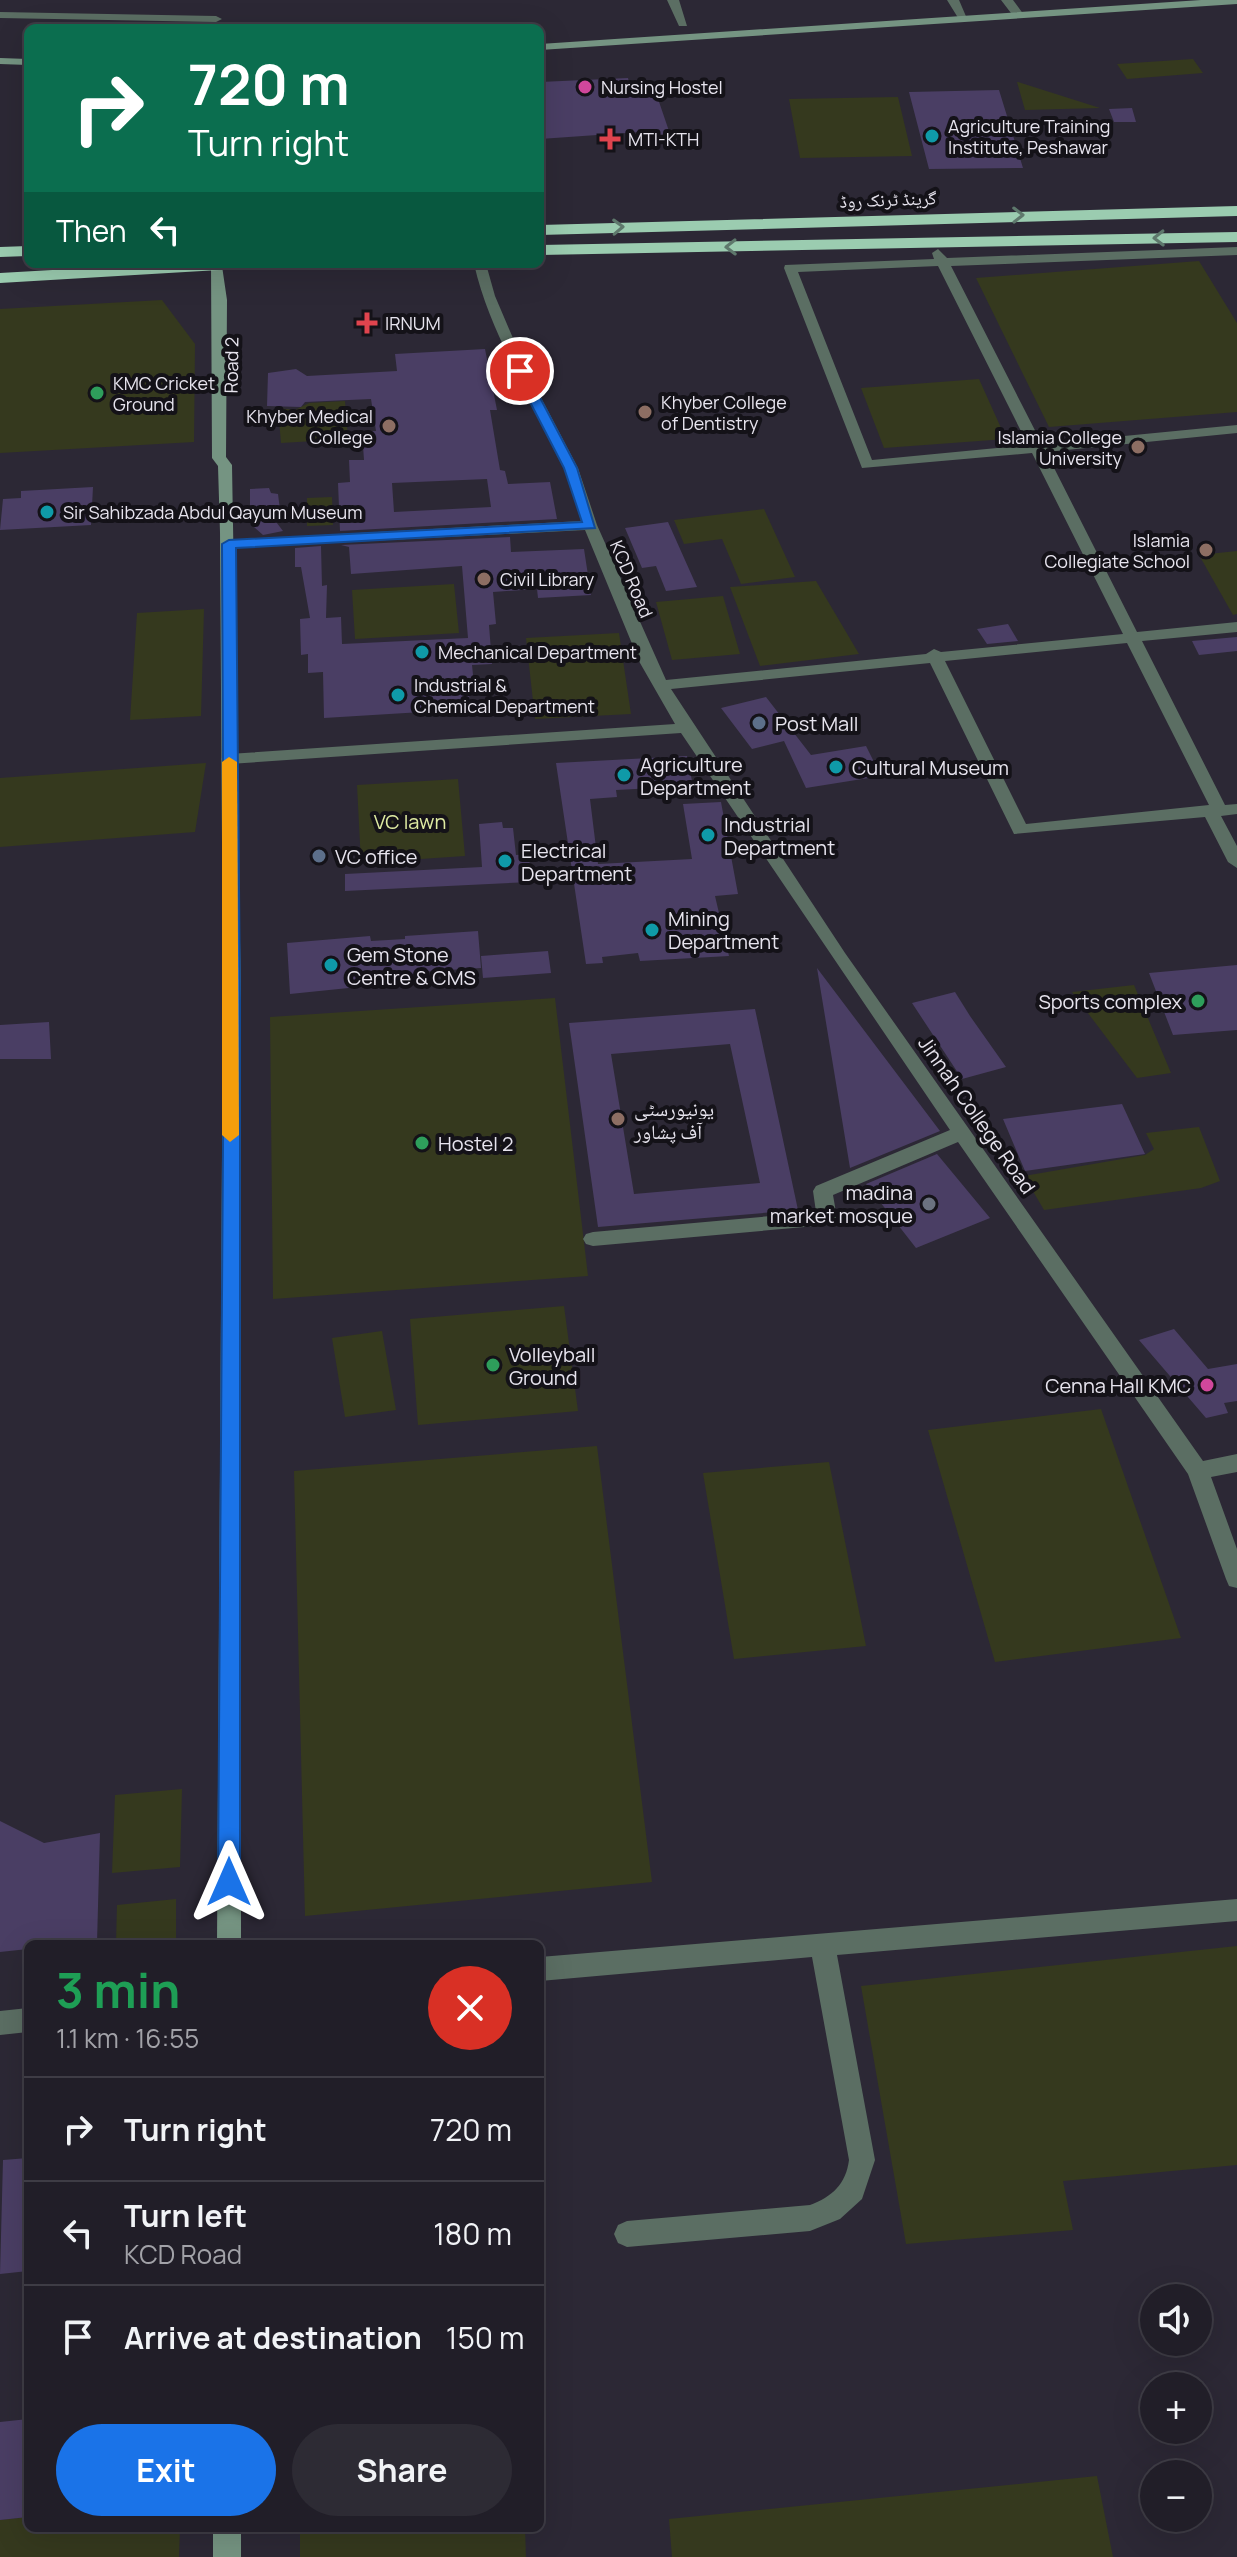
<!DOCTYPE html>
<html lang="en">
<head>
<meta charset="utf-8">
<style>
	body { margin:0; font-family:Manrope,"Noto Naskh Arabic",sans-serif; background:#2d2b34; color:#f1f3f6; height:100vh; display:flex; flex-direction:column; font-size:30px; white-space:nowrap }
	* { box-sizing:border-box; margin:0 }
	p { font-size:26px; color:#a2a2a8 }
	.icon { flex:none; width:44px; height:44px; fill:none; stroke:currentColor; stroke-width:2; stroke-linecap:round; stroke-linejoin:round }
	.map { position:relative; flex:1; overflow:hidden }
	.drawer { position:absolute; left:24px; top:1940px; width:520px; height:592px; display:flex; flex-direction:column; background:#211e28; border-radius:12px; box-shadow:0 8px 32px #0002,0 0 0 2px #3e3c45 }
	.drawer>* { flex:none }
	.guide { position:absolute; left:24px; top:24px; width:520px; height:244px; border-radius:12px; box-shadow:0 8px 32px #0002,0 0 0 2px #3e3c45; background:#0b6e4f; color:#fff; overflow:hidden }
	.buttons { position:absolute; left:1140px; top:2284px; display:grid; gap:16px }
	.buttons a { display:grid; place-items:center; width:72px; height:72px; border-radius:50%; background:#211e28; box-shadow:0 8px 32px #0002,0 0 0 2px #3e3c45; font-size:40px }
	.pin { position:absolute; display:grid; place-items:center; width:68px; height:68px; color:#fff; margin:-34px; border:4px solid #fff; border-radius:50%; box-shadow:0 2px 8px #0007 }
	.me { position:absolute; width:88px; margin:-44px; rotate:0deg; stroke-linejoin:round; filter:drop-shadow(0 0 6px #0008) }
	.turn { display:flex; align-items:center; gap:28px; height:168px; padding:0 32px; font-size:36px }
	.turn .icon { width:104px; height:104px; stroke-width:2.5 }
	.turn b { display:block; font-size:56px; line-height:68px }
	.then { display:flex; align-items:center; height:76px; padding:0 32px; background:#0003; gap:16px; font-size:30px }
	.round { display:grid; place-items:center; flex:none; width:84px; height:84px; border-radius:42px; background:#2d2b34 }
	.overview { display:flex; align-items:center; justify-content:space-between; height:136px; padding:0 32px }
	h1 { font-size:48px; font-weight:700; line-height:60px; color:#1e9e55 }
	.primary-button { display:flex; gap:16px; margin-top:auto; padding:16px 32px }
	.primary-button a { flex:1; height:92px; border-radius:48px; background:#1a73e8; color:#fff; font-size:32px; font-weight:700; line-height:92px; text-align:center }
	.primary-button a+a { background:#2d2b34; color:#f1f3f6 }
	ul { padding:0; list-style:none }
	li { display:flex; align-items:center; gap:24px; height:104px; padding:0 32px; border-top:2px solid #3e3c45 }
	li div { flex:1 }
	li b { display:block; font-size:30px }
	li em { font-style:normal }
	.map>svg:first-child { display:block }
</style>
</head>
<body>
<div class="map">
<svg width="1237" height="2557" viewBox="0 0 1237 2557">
	<rect width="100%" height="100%" fill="#2c2835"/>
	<path fill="#35391e" d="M1193 59 1203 73 1127 79 1117 64Z
		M1017 82H1018L1100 108 1025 110Z
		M898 97 912 156 800 158 789 99Z
		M1199 261 1237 323V412L1049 427 976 278Z
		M162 300 195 344 194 442 0 453V309Z
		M979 379 1006 439 884 448 861 388Z
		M345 401 348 439 281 443 278 408 295 410 309 403Z
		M332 497 333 525 307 526V498Z
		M764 509 795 577 741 584 722 539 684 544 674 520Z
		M1237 551V614L1233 615 1199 555Z
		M816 581 859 654 760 666 730 587Z
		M454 584 459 633 355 639 352 590Z
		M723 596 740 654 672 660 656 602Z
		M204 609 201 716 130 720 137 613Z
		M619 633 631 714 535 719 526 638Z
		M206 763 195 832 0 847V778Z
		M458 779 465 856 361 863 357 785Z
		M1134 985 1171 1073 1137 1078 1072 992Z
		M555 998 588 1276 273 1299 270 1017Z
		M1199 1127 1220 1181 1201 1188 1044 1210 1024 1176 1145 1155 1154 1149 1146 1133Z
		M564 1306 578 1411 418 1425 410 1319Z
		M382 1331 396 1410 345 1417 332 1338Z
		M1101 1409 1181 1638 995 1662 928 1430Z
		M597 1446 652 1882 305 1916 294 1471Z
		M829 1462 866 1646 734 1659 703 1473Z
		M182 1789 180 1867 112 1873 115 1795Z
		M176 1899V1944H116L117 1905Z
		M1237 1946V2165L1063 2181 1073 2230 906 2244 861 1986Z
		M1097 2476 1113 2557H672L669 2519Z
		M28 2517V2528H180L179 2557H0V2520Z
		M300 2528H525L526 2557H300Z"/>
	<path fill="#4a3e64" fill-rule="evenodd" d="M628 78 632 95 656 93 670 134 654 135V131L540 139V82Z
		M999 90 1023 168 929 169 909 92Z
		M1132 108 1136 122H1114L1109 109Z
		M485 349 497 410H490L500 470 505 471 508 484 550 482 557 519 340 531 338 483 350 482 349 460H364L362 432 376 431 371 399 305 402 301 407 267 406 268 373 296 369 307 376 397 371 395 354ZM487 479 491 507 394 512 392 483Z
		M93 487 91 525 0 530 3 499 21 498V491Z
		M269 488 271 493 278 494 280 510H267L283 531 263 535 254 527 257 511H250V489Z
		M668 522 697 587 666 591 656 566 642 568 625 528Z
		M510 537 511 552 584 549 591 595 538 598 537 589 493 592 496 624 489 625 492 664 472 665 475 695H469L471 709 324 718 323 672 308 673V654L301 655 300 619 310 618 301 567H295V548L321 546 322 586 327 585 326 618 341 617 342 644 468 638 462 566 351 574 349 547 341 545Z
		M1008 624 1018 641 987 644 977 629Z
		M1237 637V651L1199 655 1192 641Z
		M766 697 811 755 866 746 881 776 806 788 784 741 752 749 721 708Z
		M687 756 693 786 616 790 617 797 590 799 598 864 692 859 683 804 721 802 738 894 715 896 729 956 640 961 638 953 602 957 603 963 586 964 556 763Z
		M502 822 503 828H513L516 855 529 854 531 882 345 891V874L482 867 479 824Z
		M478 931 481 968 417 972V981L290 994 287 943 370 936 371 941 405 939V936Z
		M548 951 551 973 483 978 481 956Z
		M1237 965V1030L1173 1035 1149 973Z
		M817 968 940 1131 850 1168Z
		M955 992 970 1016 1006 1067 962 1079 912 1003Z
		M755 1009 798 1210 598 1227 569 1023ZM730 1044 760 1183 634 1194 611 1054Z
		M49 1022 51 1059H0V1025Z
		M1122 1104 1145 1154 1025 1171 1003 1119Z
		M937 1154 990 1218 916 1248 866 1184Z
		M1174 1329 1208 1369 1237 1364V1401L1224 1403 1228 1413 1206 1418 1139 1340Z
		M0 1821 44 1843 100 1833 97 1943 28 1944V1949L0 1952Z
		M28 2158V2271L0 2274 3 2160Z
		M28 2419V2517L0 2520V2422Z"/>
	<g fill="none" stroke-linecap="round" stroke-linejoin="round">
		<path fill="#5b6e63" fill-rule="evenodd" d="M667 0H679L687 26H679Z
			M947 0H959L968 21H960Z
			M1001 0H1013L1024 15 1022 17H1014Z
			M0 12 216 16 222 19 216 22 0 18Z
			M1237 247V255L951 266 1042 444 1237 425V433L1046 452 1137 632 1237 622V632L1142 641 1225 805 1237 804V814L1221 816 1237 846V868L1228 862 1205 817 1014 834 930 663 671 689 845 953 1203 1461 1237 1454V1472L1211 1477 1237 1549V1588L1229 1586 1226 1579 1188 1474 958 1142 833 1195 837 1218 827 1225 593 1246 586 1244 583 1239 586 1234 593 1232 816 1212 813 1191 816 1186 950 1130 681 733 229 764 221 759 229 754 675 724 640 663 585 530 229 548 222 544 229 540 581 521C576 504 571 485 564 468 534 397 492 341 474 264H486L495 296 527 371 578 468 597 525 666 680 926 654 934 649 941 652 1123 634 1032 453 862 468 784 268 785 265 934 259 932 253 938 249 947 258ZM938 266 1028 445 872 460 798 272ZM1127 643 1209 805 1026 824 945 661Z
			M1237 1899V1921L837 1955 875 2160 862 2199 840 2219 810 2231 627 2247 618 2243 614 2234 618 2225 627 2221 810 2205C832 2197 846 2184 849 2160L812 1957 540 1981V1957Z
			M28 2008V2032L0 2035V2011Z"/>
		<path fill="#759482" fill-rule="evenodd" d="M1201 0H1237V4L540 50V44Z
			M0 58 28 59V65L0 64Z
			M211 264 222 266 227 300 226 457 232 465 241 999V1944H217L223 999 220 532 218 466 212 458Z
			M213 2528H241V2557H213Z"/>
		<path fill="#9bccb0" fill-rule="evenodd" d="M1237 206V216L540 235V225Z
			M1237 232V242L540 255V245Z
			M28 246V256L0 257V247Z
			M157 264H244L236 269 0 283V273Z"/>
	</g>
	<defs><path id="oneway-chevron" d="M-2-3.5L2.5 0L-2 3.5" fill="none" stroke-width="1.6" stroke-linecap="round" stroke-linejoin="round" transform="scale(2)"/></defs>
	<g stroke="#5e786c">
		<use href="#oneway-chevron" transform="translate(1018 215) rotate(-1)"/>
		<use href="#oneway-chevron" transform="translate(618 227) rotate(-2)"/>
		<use href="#oneway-chevron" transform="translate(1159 238) rotate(179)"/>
		<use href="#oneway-chevron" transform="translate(731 247) rotate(179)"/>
	</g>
	<path fill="#1a73e8" stroke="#114b97" stroke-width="2" d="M520 367 526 371 577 468 595 528 236 548 240 999V1882L237 1889 229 1892 221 1889 218 1882 224 999 222 544 229 540 582 522 564 468 514 371Z"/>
	<path fill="#f59e0b" d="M229 757 237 762 239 1135 230 1142 222 1135V762Z"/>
	<g fill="#d1479c" stroke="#141218" stroke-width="3">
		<circle cx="585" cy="87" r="8"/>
		<circle cx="1207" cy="1385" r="8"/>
	</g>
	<g fill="#0f9aa8" stroke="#141218" stroke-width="3">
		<circle cx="932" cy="136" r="8"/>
		<circle cx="47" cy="512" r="8"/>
		<circle cx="422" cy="652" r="8"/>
		<circle cx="398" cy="695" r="8"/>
		<circle cx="836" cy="767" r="8"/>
		<circle cx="624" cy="775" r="8"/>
		<circle cx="708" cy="835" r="8"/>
		<circle cx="505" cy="861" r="8"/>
		<circle cx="652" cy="930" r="8"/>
		<circle cx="331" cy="965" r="8"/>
	</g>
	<g fill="#e0444e" stroke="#141218" stroke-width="3">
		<path d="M606 127h8v8h8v8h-8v8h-8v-8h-8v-8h8z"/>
		<path d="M363 311h8v8h8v8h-8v8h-8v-8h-8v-8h8z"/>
	</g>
	<g fill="#2e9e5b" stroke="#141218" stroke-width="3">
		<circle cx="97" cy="393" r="8"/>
		<circle cx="1198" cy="1001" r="8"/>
		<circle cx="422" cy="1143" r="8"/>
		<circle cx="493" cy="1365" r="8"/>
	</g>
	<g fill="#8d6e63" stroke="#141218" stroke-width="3">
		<circle cx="645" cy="412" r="8"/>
		<circle cx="389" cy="426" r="8"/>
		<circle cx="1138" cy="447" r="8"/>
		<circle cx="1206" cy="550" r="8"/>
		<circle cx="484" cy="579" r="8"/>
		<circle cx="618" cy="1119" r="8"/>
	</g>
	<g fill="#5c6f8a" stroke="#141218" stroke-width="3">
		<circle cx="759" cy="723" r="8"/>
		<circle cx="319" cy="856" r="8"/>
	</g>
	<circle fill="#6b7280" stroke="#141218" stroke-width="3" cx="929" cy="1204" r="8"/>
	<g text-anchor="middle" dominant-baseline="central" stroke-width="8" stroke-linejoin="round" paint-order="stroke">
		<g font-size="18" fill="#e7e4ee" stroke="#141218" text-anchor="start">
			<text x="601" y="87">Nursing Hostel</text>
			<text x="948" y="126">Agriculture Training<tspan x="948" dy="21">Institute, Peshawar</tspan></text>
			<text x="628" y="139">MTI-KTH</text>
			<text x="385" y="323">IRNUM</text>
			<text x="113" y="383">KMC Cricket<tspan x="113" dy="21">Ground</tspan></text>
			<text x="661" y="402">Khyber College<tspan x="661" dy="21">of Dentistry</tspan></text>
			<text x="373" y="416" text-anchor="end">Khyber Medical<tspan x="373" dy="21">College</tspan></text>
			<text x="1122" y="437" text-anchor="end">Islamia College<tspan x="1122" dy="21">University</tspan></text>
			<text x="63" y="512">Sir Sahibzada Abdul Qayum Museum</text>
			<text x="1190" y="540" text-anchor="end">Islamia<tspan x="1190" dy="21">Collegiate School</tspan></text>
			<text x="500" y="579">Civil Library</text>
			<text x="438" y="652">Mechanical Department</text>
			<text x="414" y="685">Industrial &amp;<tspan x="414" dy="21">Chemical Department</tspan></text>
		</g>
		<g font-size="18" fill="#e7e4ee" stroke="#141218">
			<text transform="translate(888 199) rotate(-2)">گرینڈ ٹرنک روڈ</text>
			<text transform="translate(231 365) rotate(-89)">Road 2</text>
			<text transform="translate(632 579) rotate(67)">KCD Road</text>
		</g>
		<g font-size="20" fill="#e7e4ee" stroke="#141218" text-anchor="start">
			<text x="775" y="723">Post Mall</text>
			<text x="640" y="764">Agriculture<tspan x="640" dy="23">Department</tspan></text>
			<text x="852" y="767">Cultural Museum</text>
			<text x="724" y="824">Industrial<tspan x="724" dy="23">Department</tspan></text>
			<text x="521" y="850">Electrical<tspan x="521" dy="23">Department</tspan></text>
			<text x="335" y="856">VC office</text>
			<text x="668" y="918">Mining<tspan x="668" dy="23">Department</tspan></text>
			<text x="347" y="954">Gem Stone<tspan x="347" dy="23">Centre &amp; CMS</tspan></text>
			<text x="1182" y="1001" text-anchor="end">Sports complex</text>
			<text x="634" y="1108">یونیورسٹی<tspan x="634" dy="23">آف پشاور</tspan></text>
			<text x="438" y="1143">Hostel 2</text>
			<text x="913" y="1192" text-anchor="end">madina<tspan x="913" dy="23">market mosque</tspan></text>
			<text x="509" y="1354">Volleyball<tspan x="509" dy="23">Ground</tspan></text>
			<text x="1191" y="1385" text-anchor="end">Cenna Hall KMC</text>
		</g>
		<g font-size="20" fill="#dfeba2" stroke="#141218">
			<text x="410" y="821">VC lawn</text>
		</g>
		<g font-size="20" fill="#e7e4ee" stroke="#141218">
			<text transform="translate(977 1115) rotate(55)">Jinnah College Road</text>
		</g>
	</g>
</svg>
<div class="buttons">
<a><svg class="icon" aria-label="sound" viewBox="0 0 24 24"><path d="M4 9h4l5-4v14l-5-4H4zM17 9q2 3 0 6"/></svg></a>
<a>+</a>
<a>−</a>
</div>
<div class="pin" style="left:520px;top:371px;background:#d93025"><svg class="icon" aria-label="arrive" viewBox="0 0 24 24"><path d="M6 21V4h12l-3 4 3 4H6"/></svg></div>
<svg class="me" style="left:229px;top:1882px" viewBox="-20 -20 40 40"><path d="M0-17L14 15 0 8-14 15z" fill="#1a73e8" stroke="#fff" stroke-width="4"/></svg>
<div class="guide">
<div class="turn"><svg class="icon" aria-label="right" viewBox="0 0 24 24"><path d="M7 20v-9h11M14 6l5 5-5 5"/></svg><div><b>720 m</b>Turn right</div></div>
<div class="then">Then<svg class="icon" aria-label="left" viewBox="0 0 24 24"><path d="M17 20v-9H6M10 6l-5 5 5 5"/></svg></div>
</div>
<section class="drawer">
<div class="overview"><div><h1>3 min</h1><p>1.1 km · 16:55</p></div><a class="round" style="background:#d93025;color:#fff"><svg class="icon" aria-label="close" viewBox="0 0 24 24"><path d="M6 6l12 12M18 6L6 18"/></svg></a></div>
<ul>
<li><svg class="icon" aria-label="right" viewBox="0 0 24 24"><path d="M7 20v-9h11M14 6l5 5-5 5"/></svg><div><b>Turn right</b></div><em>720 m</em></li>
<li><svg class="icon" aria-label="left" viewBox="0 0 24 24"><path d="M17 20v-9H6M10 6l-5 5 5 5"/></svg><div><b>Turn left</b><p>KCD Road</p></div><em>180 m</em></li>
<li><svg class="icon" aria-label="arrive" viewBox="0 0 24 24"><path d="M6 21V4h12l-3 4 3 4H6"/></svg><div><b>Arrive at destination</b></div><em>150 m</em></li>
</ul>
<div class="primary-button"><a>Exit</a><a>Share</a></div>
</section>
</div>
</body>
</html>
